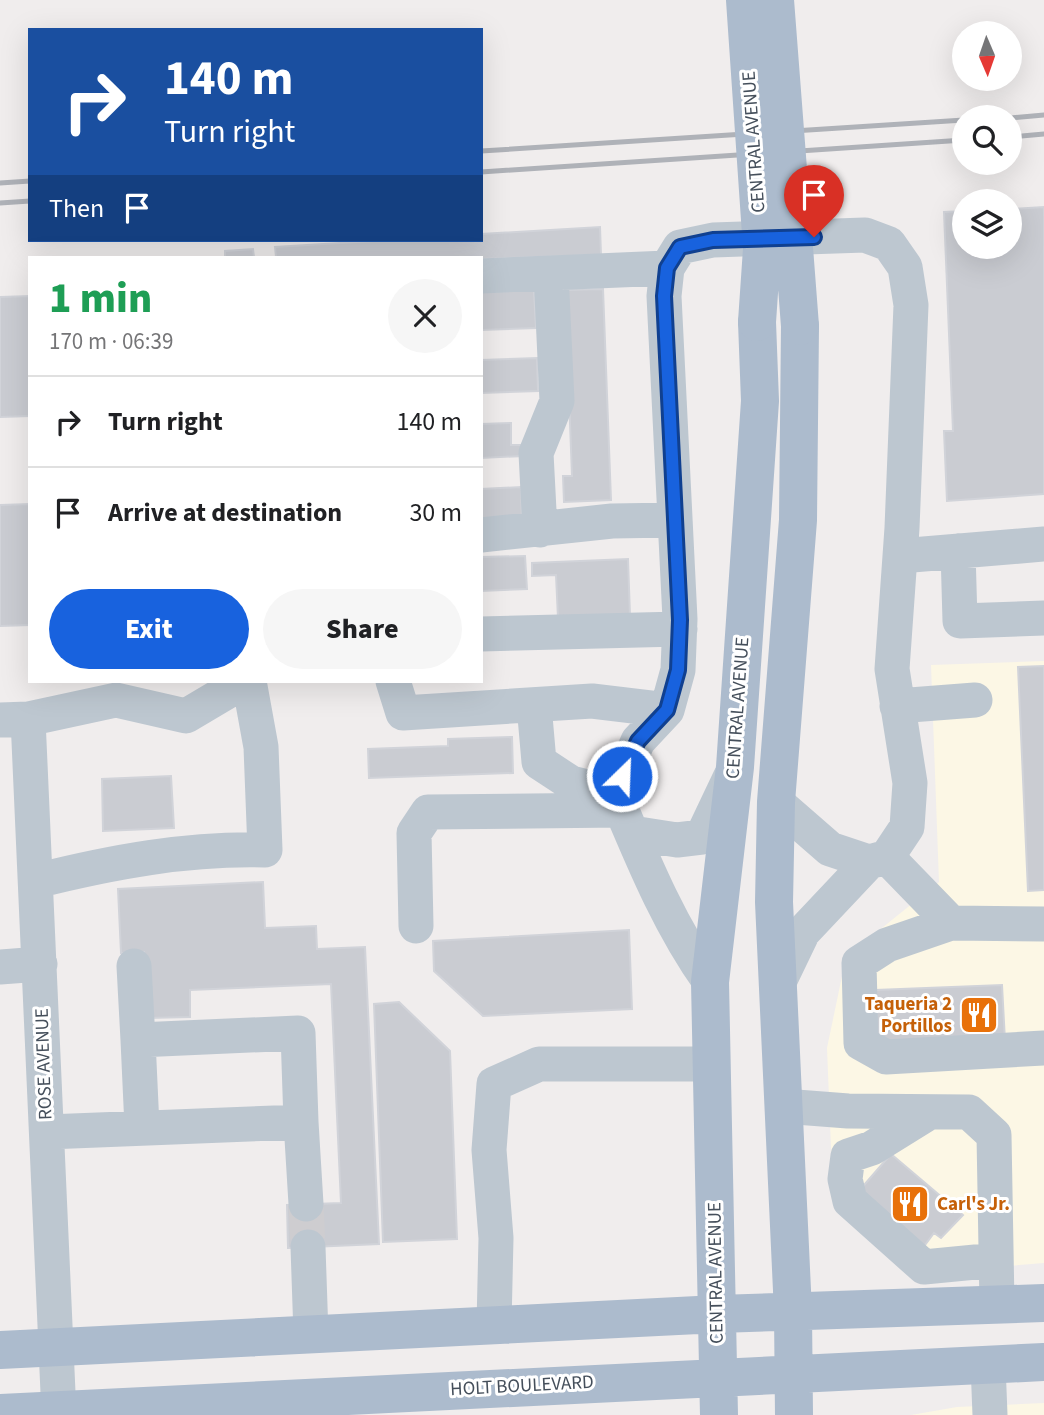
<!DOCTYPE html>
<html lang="en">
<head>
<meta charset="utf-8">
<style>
	body { margin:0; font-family:"Source Sans 3",sans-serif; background:#f6f6f6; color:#202124; height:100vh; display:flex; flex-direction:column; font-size:26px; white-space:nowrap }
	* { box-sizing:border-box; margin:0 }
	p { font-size:23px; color:#757577 }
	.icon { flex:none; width:38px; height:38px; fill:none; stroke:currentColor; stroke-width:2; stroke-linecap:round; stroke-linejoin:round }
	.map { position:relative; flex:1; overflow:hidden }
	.panel { position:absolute; left:28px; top:256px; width:455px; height:427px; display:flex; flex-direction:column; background:#fff; border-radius:0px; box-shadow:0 7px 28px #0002 }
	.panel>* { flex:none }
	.hud { position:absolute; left:28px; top:28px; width:455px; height:214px; border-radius:0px; box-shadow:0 7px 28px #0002; background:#1a4fa0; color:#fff; overflow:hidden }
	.needle { width:46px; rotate:178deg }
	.controls { position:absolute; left:952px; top:21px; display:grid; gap:14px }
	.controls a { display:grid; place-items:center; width:70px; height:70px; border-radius:50%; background:#fff; box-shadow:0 7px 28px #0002; font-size:35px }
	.pin { position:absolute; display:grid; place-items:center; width:60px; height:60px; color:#fff; margin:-72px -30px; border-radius:50% 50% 50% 0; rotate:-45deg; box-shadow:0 0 7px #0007 }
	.pin .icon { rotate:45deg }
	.me { position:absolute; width:77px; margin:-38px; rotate:24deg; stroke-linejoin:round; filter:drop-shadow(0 0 5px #0008) }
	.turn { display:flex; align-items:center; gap:24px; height:147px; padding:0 21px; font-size:32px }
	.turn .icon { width:91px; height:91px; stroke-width:2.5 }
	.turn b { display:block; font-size:49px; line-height:60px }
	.then { display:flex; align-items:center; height:66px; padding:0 21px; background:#0003; gap:14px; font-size:26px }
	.round { display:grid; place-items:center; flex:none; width:74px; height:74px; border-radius:37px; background:#f6f6f6 }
	.overview { display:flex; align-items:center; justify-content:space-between; height:119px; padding:0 21px }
	h1 { font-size:42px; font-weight:800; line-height:52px; color:#1e9e55 }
	.button { display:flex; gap:14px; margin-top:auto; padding:14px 21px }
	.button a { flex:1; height:80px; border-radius:42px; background:#1862de; color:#fff; font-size:28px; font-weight:800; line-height:80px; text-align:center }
	.button a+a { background:#f6f6f6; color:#202124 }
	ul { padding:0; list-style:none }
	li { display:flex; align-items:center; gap:21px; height:91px; padding:0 21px; border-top:2px solid #e0e0e0 }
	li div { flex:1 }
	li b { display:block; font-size:26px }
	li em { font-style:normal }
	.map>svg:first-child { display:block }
</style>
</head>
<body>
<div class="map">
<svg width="1044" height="1415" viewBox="0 0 1044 1415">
	<rect width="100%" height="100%" fill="#f0eded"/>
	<path fill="#fcf7e5" d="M1044 661V1263L925 1273 832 1173 827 1048 846 957 939 882 931 665Z
		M1044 1403V1415H911L957 1407Z"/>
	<path fill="#caccd2" stroke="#d1d3d9" stroke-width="2" d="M1044 207V494L947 501 944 431H953L944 212 964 211V247H1010V209Z
		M600 227 601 255 481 259 276 257 275 247 389 240H481V234Z
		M253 249 254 257H225V251Z
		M603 289 611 500 564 502 563 476H572L565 290Z
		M534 290 536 328 481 330V292Z
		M30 296V416L0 417V297Z
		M537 358 538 391 481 393V360Z
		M511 423V445H522L523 456 481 458V424Z
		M521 487 522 521 481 523V489Z
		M30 504V625L0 626V505Z
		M525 556 527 589 481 591V557Z
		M628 559 630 616 558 618 556 575 532 576V563Z
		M1044 666V890L1028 891 1018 667Z
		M512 737 513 773 369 778 368 749 448 746V739Z
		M171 776 174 828 103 831 102 779Z
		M263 882 265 928 316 926 317 949 365 947 379 1244 288 1248 287 1205 341 1203 331 984 190 990V1017L147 1018 144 952 121 953 118 889Z
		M629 930 632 1009 483 1016 434 971 433 941Z
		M1002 985 1005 1041 878 1046 876 990Z
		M399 1002 450 1051 457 1239 383 1242 374 1004Z
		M891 1154 963 1215 941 1238 934 1233 922 1249 858 1192Z"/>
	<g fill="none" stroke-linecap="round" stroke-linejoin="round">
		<path stroke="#cecdd0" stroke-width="35" stroke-dasharray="35 18" stroke-linecap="butt" d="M306 1204 308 1247"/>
		<path stroke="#bdc7d0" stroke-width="35" d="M481 276 667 268
			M540 530 536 453 557 401 551 273
			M481 535 612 521 674 520
			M958 551 960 621 1044 618
			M900 556 1044 544
			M481 634 680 629
			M393 681 403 713 592 701 667 710
			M534 705 539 762 571 783 615 794
			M897 706 975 700
			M28 719 59 1415
			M0 720 28 719 116 700 186 716 245 681
			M776 802 830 849 869 862
			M632 833 677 840 702 837 730 778
			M887 857 951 923 1044 924
			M36 881C112 862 187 848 265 850L261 747 249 681
			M951 923 887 945 859 963 861 1043 886 1057 1044 1048
			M416 926 414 833 428 812 621 810
			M134 966 138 1040
			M0 967 40 964
			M710 982C669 925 642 858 615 794L638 741 667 710 678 670 680 619 664 296 667 268 680 247 713 240 865 235 889 244 905 267 911 305 902 528 892 669 910 783 907 827 887 857 869 862 803 932 778 984
			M783 1106 848 1111 969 1112 994 1135 997 1305
			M930 1112 872 1148 848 1156 845 1179 850 1201 924 1267 996 1260
			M301 1122 306 1204
			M47 1132 301 1122 298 1033 138 1040 142 1127
			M308 1247 311 1335
			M494 1325 496 1238 489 1150 494 1084 539 1064H712
			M988 1364 990 1415"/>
		<path stroke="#acbbcd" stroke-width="38" d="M0 1350 718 1314 1044 1303
			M0 1413 1044 1362
			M719 1415 710 982 735 767 760 401 757 322
			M794 1415 793 1312 774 902 776 802 798 520 800 326"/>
		<path stroke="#afb2b8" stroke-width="5" d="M1010 118 1044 115
			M1010 137 1044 134
			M481 151 964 120
			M481 172 964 140
			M0 183 30 181
			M0 203 30 201"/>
		<path stroke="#acbbcd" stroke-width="38" d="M745 0 762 249 757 322
			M775 0 800 326"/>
	</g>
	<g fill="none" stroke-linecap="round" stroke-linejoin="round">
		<g stroke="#104090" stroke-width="18">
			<path id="route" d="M622 776 638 741 667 710 678 670 680 620 664 296 667 268 680 247 713 240 814 237"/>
		</g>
		<use href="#route" stroke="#1862de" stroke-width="12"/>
	</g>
	<defs>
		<g id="restaurant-square" transform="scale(2.0125)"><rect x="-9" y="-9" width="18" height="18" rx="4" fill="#e8710a" stroke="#fff"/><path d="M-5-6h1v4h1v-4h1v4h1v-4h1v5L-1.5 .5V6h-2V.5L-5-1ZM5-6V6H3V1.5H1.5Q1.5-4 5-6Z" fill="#fff"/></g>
	</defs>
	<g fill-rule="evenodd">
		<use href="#restaurant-square" x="979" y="1015"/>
		<use href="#restaurant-square" x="910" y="1204"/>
	</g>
	<g text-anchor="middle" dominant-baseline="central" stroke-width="6" stroke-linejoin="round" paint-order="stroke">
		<g font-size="19" fill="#454f5b" stroke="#fff">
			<text transform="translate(754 142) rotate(-94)">CENTRAL AVENUE</text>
			<text transform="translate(738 708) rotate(-86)">CENTRAL AVENUE</text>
			<text transform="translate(44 1064) rotate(-92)">ROSE AVENUE</text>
			<text transform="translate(716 1273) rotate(-91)">CENTRAL AVENUE</text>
			<text transform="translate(522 1386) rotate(-3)">HOLT BOULEVARD</text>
		</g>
		<g font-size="19" font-weight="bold" fill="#c56008" stroke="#fff" text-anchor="end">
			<text x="952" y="1004">Taqueria 2<tspan x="952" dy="22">Portillos</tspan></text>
			<text x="937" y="1204" text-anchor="start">Carl's Jr.</text>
		</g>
	</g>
</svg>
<div class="controls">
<a><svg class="needle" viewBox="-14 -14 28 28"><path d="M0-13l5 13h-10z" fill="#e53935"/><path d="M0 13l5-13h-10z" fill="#757577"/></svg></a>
<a><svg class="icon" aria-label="search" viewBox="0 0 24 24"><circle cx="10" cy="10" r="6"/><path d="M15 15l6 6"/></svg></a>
<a><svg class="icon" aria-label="layers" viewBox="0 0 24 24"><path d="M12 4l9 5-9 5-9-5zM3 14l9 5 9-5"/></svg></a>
</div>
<div class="pin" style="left:814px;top:237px;background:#d93025"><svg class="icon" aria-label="arrive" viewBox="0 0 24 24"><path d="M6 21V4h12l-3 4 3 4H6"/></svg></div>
<svg class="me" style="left:622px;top:776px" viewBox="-20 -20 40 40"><circle r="17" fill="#1862de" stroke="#fff" stroke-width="3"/><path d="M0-11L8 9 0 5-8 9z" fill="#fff"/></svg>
<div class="hud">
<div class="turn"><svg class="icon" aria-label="right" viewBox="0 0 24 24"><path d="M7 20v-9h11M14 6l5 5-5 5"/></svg><div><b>140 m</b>Turn right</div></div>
<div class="then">Then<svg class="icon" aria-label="arrive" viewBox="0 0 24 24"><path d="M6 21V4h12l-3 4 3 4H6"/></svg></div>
</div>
<section class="panel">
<div class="overview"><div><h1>1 min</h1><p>170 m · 06:39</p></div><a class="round"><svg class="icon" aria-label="close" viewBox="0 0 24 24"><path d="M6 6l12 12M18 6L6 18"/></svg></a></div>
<ul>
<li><svg class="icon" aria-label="right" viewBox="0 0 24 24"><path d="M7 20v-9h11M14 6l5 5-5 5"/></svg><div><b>Turn right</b></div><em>140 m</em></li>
<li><svg class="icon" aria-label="arrive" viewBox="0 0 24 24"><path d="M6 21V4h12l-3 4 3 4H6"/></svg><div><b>Arrive at destination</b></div><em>30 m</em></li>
</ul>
<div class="button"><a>Exit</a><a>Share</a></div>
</section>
</div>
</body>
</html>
